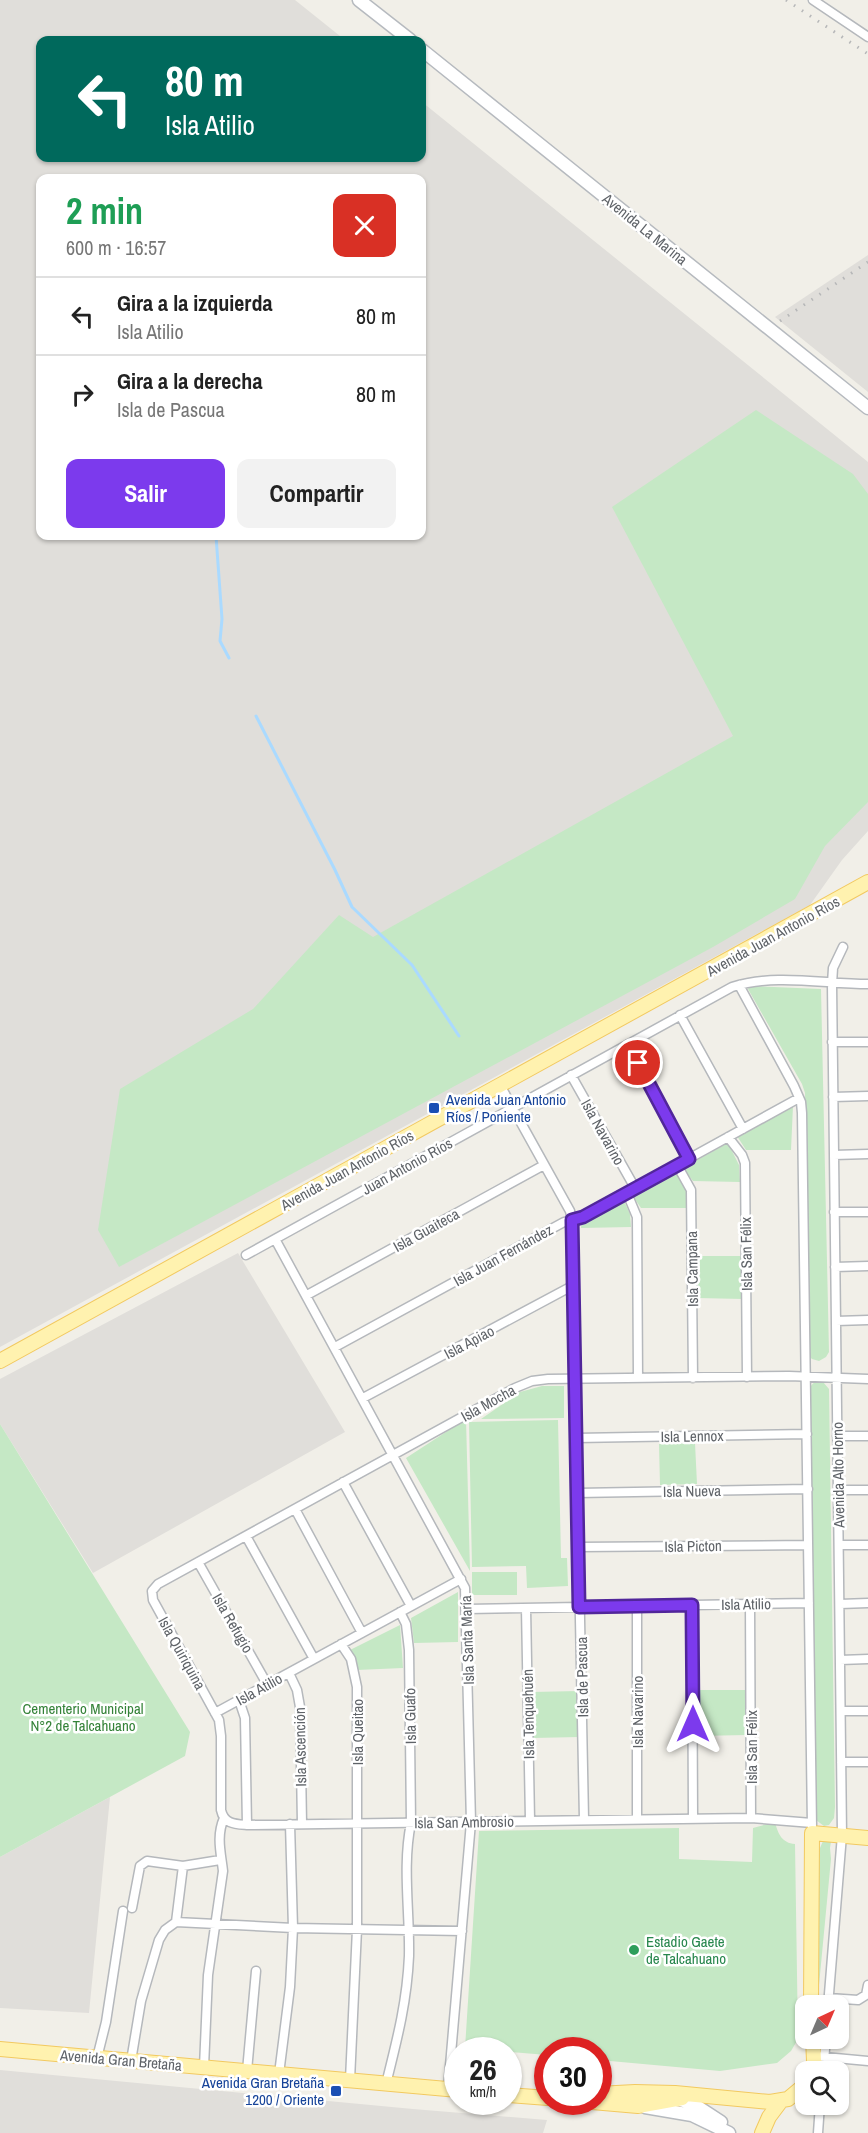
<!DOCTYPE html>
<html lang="es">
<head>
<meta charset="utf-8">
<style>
	body { margin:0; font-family:"Archivo Narrow",sans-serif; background:#f2f2f2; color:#222; height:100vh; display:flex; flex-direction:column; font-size:22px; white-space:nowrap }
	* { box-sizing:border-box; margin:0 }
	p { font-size:20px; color:#767676 }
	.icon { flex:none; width:33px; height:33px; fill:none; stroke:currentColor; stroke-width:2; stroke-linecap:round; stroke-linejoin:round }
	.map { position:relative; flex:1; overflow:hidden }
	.drawer { position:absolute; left:36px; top:174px; width:390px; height:366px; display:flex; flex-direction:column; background:#fff; border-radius:12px; box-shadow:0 2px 4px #0004 }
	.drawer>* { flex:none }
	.hud { position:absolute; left:36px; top:36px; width:390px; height:126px; border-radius:12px; box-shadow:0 2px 4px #0004; background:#00695c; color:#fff; overflow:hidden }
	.needle { width:39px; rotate:44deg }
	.controls { position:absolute; left:795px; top:1995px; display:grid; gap:12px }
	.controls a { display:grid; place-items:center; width:54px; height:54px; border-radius:12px; background:#fff; box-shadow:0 2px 4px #0004; font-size:30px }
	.speed { position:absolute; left:444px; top:2037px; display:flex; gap:12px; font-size:30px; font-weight:700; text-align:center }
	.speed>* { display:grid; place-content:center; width:78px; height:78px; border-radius:50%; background:#fff; box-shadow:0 2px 4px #0004; line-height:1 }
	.speed small { font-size:15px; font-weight:400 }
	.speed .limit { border:9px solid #d22; background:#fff; color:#111 }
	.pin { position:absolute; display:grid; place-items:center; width:51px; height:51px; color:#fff; margin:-26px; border:3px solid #fff; border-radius:50%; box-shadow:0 2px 6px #0007 }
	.me { position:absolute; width:66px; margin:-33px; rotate:0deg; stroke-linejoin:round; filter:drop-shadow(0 0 4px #0008) }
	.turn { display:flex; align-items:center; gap:21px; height:126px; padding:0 30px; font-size:27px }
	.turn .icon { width:78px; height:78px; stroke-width:2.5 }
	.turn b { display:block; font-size:42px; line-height:51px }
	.round { display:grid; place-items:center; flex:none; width:63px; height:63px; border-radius:12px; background:#f2f2f2 }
	.head { display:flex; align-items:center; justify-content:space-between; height:102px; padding:0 30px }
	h1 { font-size:36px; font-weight:700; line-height:45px; color:#1e9e55 }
	.button { display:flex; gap:12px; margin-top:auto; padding:12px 30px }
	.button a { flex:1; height:69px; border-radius:12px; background:#7c3aed; color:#fff; font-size:24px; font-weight:700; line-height:69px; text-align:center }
	.button a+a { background:#f2f2f2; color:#222 }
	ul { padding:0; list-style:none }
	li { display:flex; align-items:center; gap:18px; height:78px; padding:0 30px; border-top:2px solid #e0e0e0 }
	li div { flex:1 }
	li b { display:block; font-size:22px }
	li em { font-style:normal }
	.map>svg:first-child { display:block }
</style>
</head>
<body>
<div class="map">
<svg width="868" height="2133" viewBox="0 0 868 2133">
	<rect width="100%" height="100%" fill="#f1efe8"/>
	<path fill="#e0deda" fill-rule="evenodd" d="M0 0H295L345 40H40V158H422V102L868 462V831L842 860 810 905 0 1347ZM40 178H422V536H40Z
		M868 255V392L775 317Z
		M238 1253 345 1432 93 1573 0 1424V1379Z
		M110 1797 89 2013 0 2008V1857Z
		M0 2070 413 2109 547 2120 543 2133H0Z"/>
	<path fill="#c5e8c5" d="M756 410 853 474 868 494V802L825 846 795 899 713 947 119 1267 98 1230 120 1089 253 1009 339 915 373 937 733 736 612 507Z
		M750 986 821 989 829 1352 826 1357 819 1361 812 1359 809 1356 805 1093 802 1084 748 989Z
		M793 1106 791 1150H746L737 1136Z
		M728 1143 739 1165 740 1182 693 1181 683 1168Z
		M676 1173 686 1189 687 1208H641L632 1195Z
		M624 1201 630 1214 631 1227 581 1228 582 1220Z
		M696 1256H744L743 1299 697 1298Z
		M819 1381 823 1382 829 1389 835 1807 834 1818 829 1825 824 1826 816 1820 815 1806 810 1392C810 1385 812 1383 819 1381Z
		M542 1386H564V1418L481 1419 520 1392Z
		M466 1419 470 1571 406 1458Z
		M558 1420 561 1558H567L568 1586 527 1588 526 1566 472 1567 469 1422Z
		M0 1424 190 1732 185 1756 0 1857Z
		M695 1443 697 1484 660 1485 659 1444Z
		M472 1572H517V1595H472Z
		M458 1592V1642L414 1643 411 1618Z
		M400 1625 403 1668 357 1670 348 1651Z
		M698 1690H745L746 1735 698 1736Z
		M579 1691V1737L533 1738 532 1692Z
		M775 1822C778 1834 782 1843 795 1844L798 2039 791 2051 777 2063 720 2071 599 2060 598 2050H548L547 2055 465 2048 479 1831 679 1828V1859L752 1862 753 1828Z
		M832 1835 830 1848 831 1859 817 2006V1855L823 1841Z"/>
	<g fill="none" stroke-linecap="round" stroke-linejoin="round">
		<path stroke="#aadaff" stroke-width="3" d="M40 216V217
			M216 536 222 619 220 641 229 658
			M256 716 335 870 352 907 412 965 459 1036"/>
		<g stroke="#b5b8bc" stroke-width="11">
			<path id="street" d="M813 0 868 37
				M739 985 794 1086 801 1102 802 1113 812 1827
				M680 1015 743 1129
				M832 1042H868
				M628 1044 689 1159
				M571 1075 635 1188
				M500 1085 570 1211 572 1220 584 1819
				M833 1097 868 1096
				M728 1137 742 1155 745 1163 747 1377
				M834 1155 868 1154
				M677 1165 691 1190 693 1378
				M627 1193 637 1217 638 1378
				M834 1212H868
				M275 1239 465 1588 471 1822 448 2089
				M246 1255 732 987C775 973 824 984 868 984
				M835 1267 868 1266
				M307 1295 544 1165
				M836 1321 868 1320
				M335 1347 564 1222 583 1217 799 1098
				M363 1398 574 1285
				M837 1436H868
				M576 1438 807 1434
				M343 1482 411 1606
				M838 1490H868
				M577 1493 808 1489
				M295 1509 362 1633
				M246 1536 314 1659
				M839 1545H868
				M578 1547 808 1545
				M198 1562 267 1684
				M750 1604 751 1818
				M840 1604 868 1603
				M692 1605 693 1818
				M526 1608 530 1820
				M467 1609 809 1603
				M341 1644 351 1659 357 1687V1929L350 2080
				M840 1660 868 1659
				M289 1673 297 1690 300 1707 302 1824
				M239 1700 245 1718 247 1825
				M841 1711H868
				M215 1713 461 1579
				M841 1762H868
				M637 1818V1606
				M812 1823 751 1818 247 1825C235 1824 224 1824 221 1810V1736L219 1720 153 1600 152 1591 158 1584 515 1388 532 1381 548 1379 789 1376 868 1379
				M132 1908 140 1866 147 1861 183 1866 220 1860
				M176 1922 183 1866
				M829 1998 858 2000 866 1995 868 1985
				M828 2006 842 1835 832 984 833 968 843 947
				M814 2056 868 2061
				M97 2058 106 2022 123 1911
				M131 2061 141 2001 159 1940 165 1930 176 1922 293 1928 462 1931
				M204 2067 208 1975 223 1871C221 1853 216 1836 224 1818
				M247 2071 256 1971
				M823 2072 826 2038
				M279 2074 290 1987 293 1928 290 1824
				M386 2084C397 2040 407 2002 409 1956 410 1912 402 1866 411 1823L409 1650 406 1624 400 1612
				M818 2133 820 2104"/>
		</g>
		<g stroke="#b6babf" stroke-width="15">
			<path id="secondary" d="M359 0 410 40
				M422 50 868 408
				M673 2097 695 2105 721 2122
				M645 2107 692 2115 729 2133"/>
		</g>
		<g stroke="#f2c960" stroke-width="16">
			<path id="primary" d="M0 1361 868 882
				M811 2006 812 1833 868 1838
				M0 2049 458 2090
				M812 2072 814 2061 813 2038
				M598 2094 635 2092 675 2093 770 2102 788 2099 806 2084
				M508 2095 548 2098
				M592 2102 638 2106 682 2098
				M762 2133 769 2117 781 2101"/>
		</g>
		<use href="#street" stroke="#fff" stroke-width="8"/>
		<use href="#secondary" stroke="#fff" stroke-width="12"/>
		<use href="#primary" stroke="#fff2af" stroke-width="14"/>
		<path stroke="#b6b7b8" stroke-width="3" stroke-dasharray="1.5 8" stroke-linecap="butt" d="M786 0 868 54
			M780 321 868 262"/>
	</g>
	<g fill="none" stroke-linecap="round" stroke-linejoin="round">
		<g stroke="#51269a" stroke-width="15">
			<path id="route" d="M638 1063 689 1159 583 1217 572 1220 579 1607 692 1605 693 1724"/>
		</g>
		<use href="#route" stroke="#7c3aed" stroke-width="10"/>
	</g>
	<g fill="#1a4fb4" stroke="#fff" stroke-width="2">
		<rect x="428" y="1102" width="12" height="12" rx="3"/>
		<rect x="330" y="2085" width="12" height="12" rx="3"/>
	</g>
	<circle fill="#2e9e5b" stroke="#fff" stroke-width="2" cx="634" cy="1950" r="6"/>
	<g text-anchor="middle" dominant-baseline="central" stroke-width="5" stroke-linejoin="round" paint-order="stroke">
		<g font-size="15" fill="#5f6368" stroke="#fff">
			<text transform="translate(645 229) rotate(39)">Avenida La Marina</text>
			<text transform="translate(773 936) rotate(-29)">Avenida Juan Antonio Ríos</text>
			<text transform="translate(603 1132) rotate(61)">Isla Navarino</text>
			<text transform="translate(407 1166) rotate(-29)">Juan Antonio Ríos</text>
			<text transform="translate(347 1170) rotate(-29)">Avenida Juan Antonio Ríos</text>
			<text transform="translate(426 1230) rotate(-29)">Isla Guaiteca</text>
			<text transform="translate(746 1254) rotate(-91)">Isla San Félix</text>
			<text transform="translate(503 1255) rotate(-29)">Isla Juan Fernández</text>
			<text transform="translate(692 1269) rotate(-91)">Isla Campana</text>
			<text transform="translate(469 1342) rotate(-28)">Isla Apiao</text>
			<text transform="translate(488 1403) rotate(-29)">Isla Mocha</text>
			<text transform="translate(692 1436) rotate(-1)">Isla Lennox</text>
			<text transform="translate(838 1475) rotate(-91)">Avenida Alto Horno</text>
			<text transform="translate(692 1491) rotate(-1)">Isla Nueva</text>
			<text transform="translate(693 1546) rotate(-1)">Isla Picton</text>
			<text transform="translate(746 1604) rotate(-1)">Isla Atilio</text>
			<text transform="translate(233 1623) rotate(60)">Isla Refugio</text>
			<text transform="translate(467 1640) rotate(-92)">Isla Santa María</text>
			<text transform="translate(182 1653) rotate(61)">Isla Quiriquina</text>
			<text transform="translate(582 1677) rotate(-91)">Isla de Pascua</text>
			<text transform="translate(259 1689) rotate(-29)">Isla Atilio</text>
			<text transform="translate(637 1712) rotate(-90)">Isla Navarino</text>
			<text transform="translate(528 1714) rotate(-91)">Isla Tenquehuén</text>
			<text transform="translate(410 1716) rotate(-91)">Isla Guafo</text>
			<text transform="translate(357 1732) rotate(-90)">Isla Queitao</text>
			<text transform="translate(300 1747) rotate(-91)">Isla Ascención</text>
			<text transform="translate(751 1747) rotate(-90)">Isla San Félix</text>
			<text transform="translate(464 1822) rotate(-1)">Isla San Ambrosio</text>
			<text transform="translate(121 2060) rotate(5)">Avenida Gran Bretaña</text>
		</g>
		<g font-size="15" fill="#164399" stroke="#fff" text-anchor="start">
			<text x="446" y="1099">Avenida Juan Antonio<tspan x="446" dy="17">Ríos / Poniente</tspan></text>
			<text x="324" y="2082" text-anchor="end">Avenida Gran Bretaña<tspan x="324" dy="17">1200 / Oriente</tspan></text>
		</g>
		<g font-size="15" fill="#348238" stroke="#fff">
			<text x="83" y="1708">Cementerio Municipal<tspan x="83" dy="17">N°2 de Talcahuano</tspan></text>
		</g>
		<g font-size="15" fill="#27864d" stroke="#fff" text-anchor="start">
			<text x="646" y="1941">Estadio Gaete<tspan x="646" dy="17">de Talcahuano</tspan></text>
		</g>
	</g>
</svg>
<div class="controls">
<a><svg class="needle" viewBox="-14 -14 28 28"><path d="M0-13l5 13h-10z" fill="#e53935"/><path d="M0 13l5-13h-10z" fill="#767676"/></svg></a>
<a><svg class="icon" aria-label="search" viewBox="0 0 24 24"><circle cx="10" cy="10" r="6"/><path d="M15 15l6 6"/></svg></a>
</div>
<div class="speed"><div>26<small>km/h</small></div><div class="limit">30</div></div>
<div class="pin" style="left:638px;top:1063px;background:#d93025"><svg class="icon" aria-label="arrive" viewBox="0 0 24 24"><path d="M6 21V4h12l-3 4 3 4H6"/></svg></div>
<svg class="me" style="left:693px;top:1724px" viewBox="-20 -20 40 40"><path d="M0-17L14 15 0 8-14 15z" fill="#7c3aed" stroke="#fff" stroke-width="4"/></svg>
<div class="hud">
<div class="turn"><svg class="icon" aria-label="left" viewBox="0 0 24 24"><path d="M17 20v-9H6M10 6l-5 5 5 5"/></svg><div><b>80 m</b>Isla Atilio</div></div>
</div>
<section class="drawer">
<div class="head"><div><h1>2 min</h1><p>600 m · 16:57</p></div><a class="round" style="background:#d93025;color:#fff"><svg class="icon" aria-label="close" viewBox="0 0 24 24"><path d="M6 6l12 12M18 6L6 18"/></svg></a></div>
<ul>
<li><svg class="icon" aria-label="left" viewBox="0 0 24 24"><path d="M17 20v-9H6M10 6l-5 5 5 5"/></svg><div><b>Gira a la izquierda</b><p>Isla Atilio</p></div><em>80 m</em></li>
<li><svg class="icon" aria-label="right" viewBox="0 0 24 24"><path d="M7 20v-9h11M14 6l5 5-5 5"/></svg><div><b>Gira a la derecha</b><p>Isla de Pascua</p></div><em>80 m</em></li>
</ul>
<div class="button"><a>Salir</a><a>Compartir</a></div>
</section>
</div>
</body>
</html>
